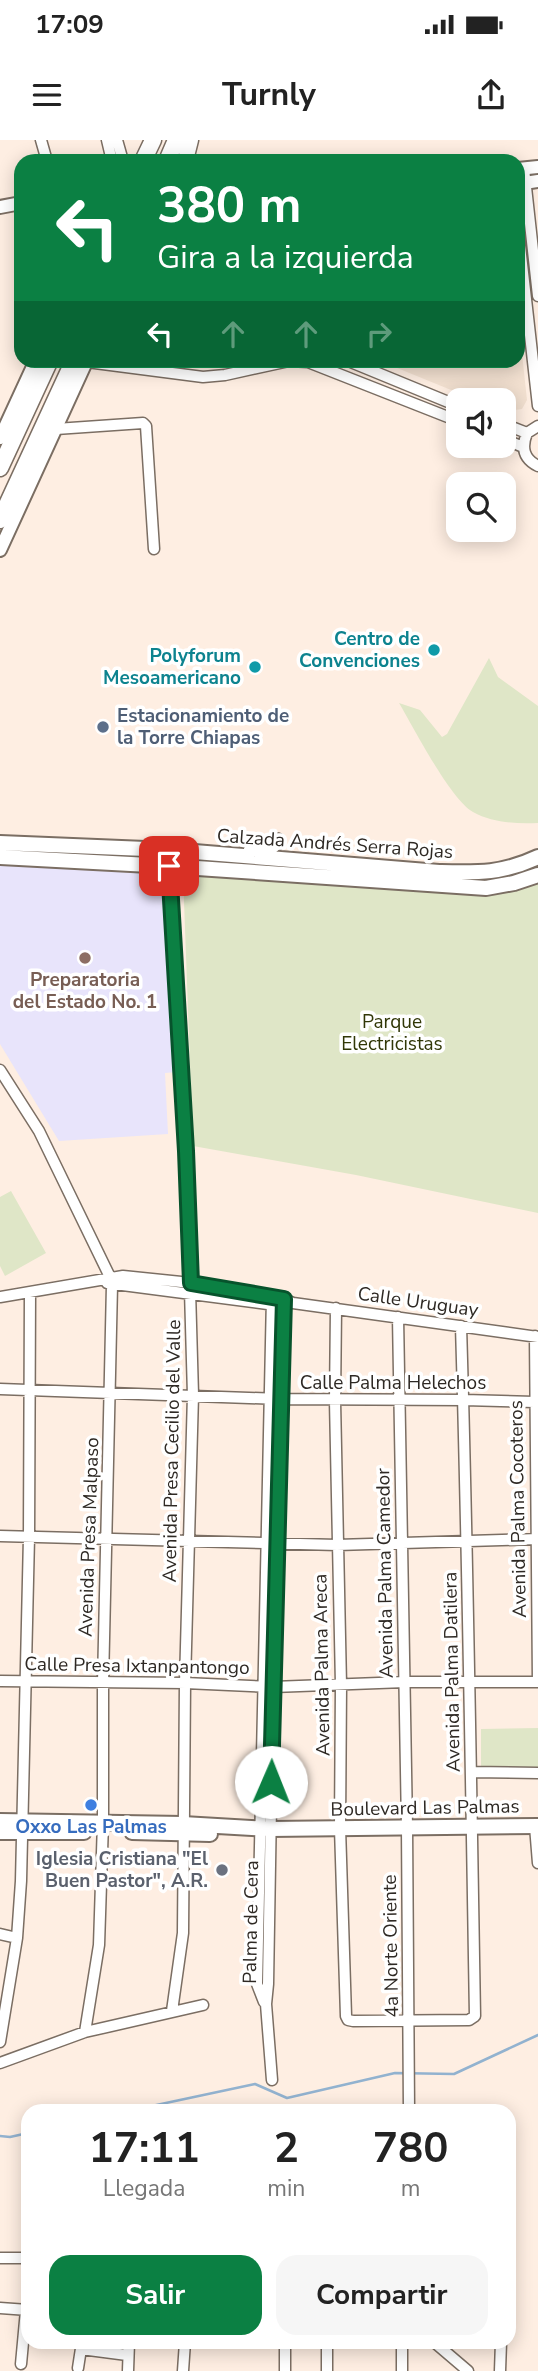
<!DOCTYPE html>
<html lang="es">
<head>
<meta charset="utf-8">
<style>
	body { margin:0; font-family:"Nunito Sans",sans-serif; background:#f6f6f6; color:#222; height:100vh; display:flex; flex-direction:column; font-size:26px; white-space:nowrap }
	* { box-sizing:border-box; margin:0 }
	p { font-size:23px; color:#767676 }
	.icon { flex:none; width:38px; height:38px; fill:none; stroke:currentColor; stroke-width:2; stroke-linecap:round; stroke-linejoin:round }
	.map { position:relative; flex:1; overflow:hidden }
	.panel { position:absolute; left:21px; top:1964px; width:495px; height:245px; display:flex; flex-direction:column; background:#fff; border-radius:21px; box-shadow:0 4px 18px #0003 }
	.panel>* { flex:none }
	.hud { position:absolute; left:14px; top:14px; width:511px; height:214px; border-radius:21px; box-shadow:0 4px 18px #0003; background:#0b8043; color:#fff; overflow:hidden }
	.controls { position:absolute; left:446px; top:248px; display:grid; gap:14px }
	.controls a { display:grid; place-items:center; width:70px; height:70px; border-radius:14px; background:#fff; box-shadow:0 4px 18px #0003; font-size:35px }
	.pin { position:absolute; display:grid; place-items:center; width:60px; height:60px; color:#fff; margin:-30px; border-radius:14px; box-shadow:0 4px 10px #0006 }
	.me { position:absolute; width:77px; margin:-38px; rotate:1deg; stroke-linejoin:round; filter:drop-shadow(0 0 5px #0008) }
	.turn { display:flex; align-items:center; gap:24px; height:147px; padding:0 28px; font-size:32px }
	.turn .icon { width:91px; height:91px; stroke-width:2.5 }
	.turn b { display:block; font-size:49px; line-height:60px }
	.lanes { display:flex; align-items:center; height:66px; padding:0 28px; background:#0003; justify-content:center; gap:35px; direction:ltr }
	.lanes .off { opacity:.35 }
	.eta { display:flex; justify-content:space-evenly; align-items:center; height:119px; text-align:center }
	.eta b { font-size:42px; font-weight:700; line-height:49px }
	.cta { display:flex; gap:14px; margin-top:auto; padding:14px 28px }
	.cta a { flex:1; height:80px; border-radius:21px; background:#0b8043; color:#fff; font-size:28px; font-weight:700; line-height:80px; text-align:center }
	.cta a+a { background:#f6f6f6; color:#222 }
	.status { display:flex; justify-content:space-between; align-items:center; height:49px; padding:0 35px; background:#fff; direction:ltr }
	.status svg { height:19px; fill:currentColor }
	header { display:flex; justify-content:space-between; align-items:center; height:91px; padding:0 28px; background:#fff; font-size:32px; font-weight:700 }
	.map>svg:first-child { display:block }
</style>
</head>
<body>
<div class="status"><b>17:09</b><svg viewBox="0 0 49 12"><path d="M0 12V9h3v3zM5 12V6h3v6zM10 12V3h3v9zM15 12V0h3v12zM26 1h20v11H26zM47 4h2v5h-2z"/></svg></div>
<header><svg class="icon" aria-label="menu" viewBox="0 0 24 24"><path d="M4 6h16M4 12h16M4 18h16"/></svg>Turnly<svg class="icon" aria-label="share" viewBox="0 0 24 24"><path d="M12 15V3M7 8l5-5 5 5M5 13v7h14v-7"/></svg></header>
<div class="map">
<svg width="538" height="2231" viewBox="0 0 538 2231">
	<rect width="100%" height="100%" fill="#feeee2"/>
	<path fill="#e8e4fb" d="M0 725 164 732 177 932 165 933 168 994 59 1001 0 904Z"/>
	<path fill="#f2e0d0" d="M518 176 527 260 522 269 508 271 504 270V261H478L380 221 518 220Z"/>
	<path fill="#dfe6c7" d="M489 518 498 537 538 566V683C517 684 493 683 473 672 450 659 414 588 399 563L420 570 442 597 447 594Z
		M183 734 502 754 538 741V1073L356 1035 193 1006Z
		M11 1051 46 1113 5 1136 0 1126V1057Z
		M538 1588V1630L481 1631V1589Z"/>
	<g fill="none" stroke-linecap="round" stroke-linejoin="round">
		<path stroke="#92b2cf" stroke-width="2.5" d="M133 1970 255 1944 287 1958 395 1933 454 1934 538 1895
			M0 1996 10 1997 28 1993"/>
		<g stroke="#7b6e63" stroke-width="13">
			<path id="minor" d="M41 0 47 21
				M107 0 112 21
				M117 0 123 21
				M524 29 538 156
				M518 88 538 266
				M203 220H207
				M346 220 458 266
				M87 222 203 237 225 235 289 221 308 222 458 281
				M504 284 527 293
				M538 286 527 293C521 308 524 319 538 326
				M56 289 143 283 146 286 154 409
				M504 299 523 307
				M170 710 168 726 186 1011 193 1255 185 1543 183 1793 172 1871
				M0 930 39 991 110 1137 112 1145 103 1543V1682L99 1805 85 1892
				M107 1143 275 1165
				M0 1157 123 1136 191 1143 284 1159 293 1163 538 1197
				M336 1168 335 1261 341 1545 340 1688 346 1876 348 1880 353 1881 469 1880 475 1876C471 1646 468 1416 461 1186
				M398 1177 407 1687 409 1970
				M535 1196 538 1542
				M0 1249 280 1259 464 1260 534 1262
				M0 1396 337 1405 538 1399
				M0 1541 185 1543 273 1547 405 1542H538
				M471 1632 538 1633
				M535 1686 538 1723
				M0 1794 17 1798
				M264 1862 257 1844 272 1157
				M0 1902 17 1798 21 1741 29 1397 30 1152
				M0 1923 85 1892 203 1865
				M272 1940 266 1864 268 1844 273 1547 284 1159
				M0 2118H28
				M0 2168 28 2170
				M434 2202 468 2231
				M81 2209 127 2215
				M21 2224 26 2170
				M78 2228 82 2202
				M128 2231 129 2202
				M183 2231 185 2202
				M285 2231V2207
				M327 2231V2202
				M402 2231V2202
				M500 2231 501 2202"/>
		</g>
		<g stroke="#7b6e63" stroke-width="16">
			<path id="tertiary" d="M518 29 538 27
				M518 44 538 41
				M0 67 21 63
				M0 298 36 220
				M0 410 87 220"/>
		</g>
		<g stroke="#7b6e63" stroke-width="18">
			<path id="secondary" d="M0 703 170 710 439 732C478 733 502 734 538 717
				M251 710C261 709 271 711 277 701
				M0 717 168 726 486 748 514 743 538 735
				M0 1681 183 1684 270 1689 538 1686
				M0 1692H84
				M132 1692 210 1694"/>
		</g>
		<g stroke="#7b6e63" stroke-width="19">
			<path id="trunk" d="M187 12 190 0
				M143 21 153 0
				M167 21 176 0
				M0 328 50 220
				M0 380 74 220"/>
		</g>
		<use href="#minor" stroke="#fff" stroke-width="10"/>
		<use href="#tertiary" stroke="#fff" stroke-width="12"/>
		<use href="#secondary" stroke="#fff" stroke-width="14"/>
		<use href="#trunk" stroke="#fff" stroke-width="16"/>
	</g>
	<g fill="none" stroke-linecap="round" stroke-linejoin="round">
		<g stroke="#07532c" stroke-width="18">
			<path id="route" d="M169 726 186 1011 191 1143 284 1159 271 1642"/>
		</g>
		<use href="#route" stroke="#0b8043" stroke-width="12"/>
	</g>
	<g fill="#0f9aa8" stroke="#fff" stroke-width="2.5">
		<circle cx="434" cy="510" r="7"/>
		<circle cx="255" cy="527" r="7"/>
	</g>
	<circle fill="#5c6f8a" stroke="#fff" stroke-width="2.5" cx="103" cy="587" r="7"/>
	<circle fill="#8d6e63" stroke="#fff" stroke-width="2.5" cx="85" cy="818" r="7"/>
	<circle fill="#3f7fe0" stroke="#fff" stroke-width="2.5" cx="91" cy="1665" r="7"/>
	<circle fill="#6b7280" stroke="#fff" stroke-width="2.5" cx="222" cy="1730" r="7"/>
	<g text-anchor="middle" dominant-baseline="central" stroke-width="7" stroke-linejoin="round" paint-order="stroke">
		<g font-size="19" font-weight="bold" fill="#0d838f" stroke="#fff" text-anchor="end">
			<text x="420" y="499">Centro de<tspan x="420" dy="22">Convenciones</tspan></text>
			<text x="241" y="516">Polyforum<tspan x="241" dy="22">Mesoamericano</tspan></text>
		</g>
		<g font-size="19" font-weight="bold" fill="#4e5e75" stroke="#fff" text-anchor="start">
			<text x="117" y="576">Estacionamiento de<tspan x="117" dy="22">la Torre Chiapas</tspan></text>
		</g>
		<g font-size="19" fill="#2e2924" stroke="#fff">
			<text transform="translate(335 704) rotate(4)">Calzada Andrés Serra Rojas</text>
			<text transform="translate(418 1162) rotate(8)">Calle Uruguay</text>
			<text x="393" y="1243">Calle Palma Helechos</text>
			<text transform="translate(172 1311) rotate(-89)">Avenida Presa Cecilio del Valle</text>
			<text transform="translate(518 1369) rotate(-91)">Avenida Palma Cocoteros</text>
			<text transform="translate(89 1397) rotate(-88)">Avenida Presa Malpaso</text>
			<text transform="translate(385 1433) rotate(-91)">Avenida Palma Camedor</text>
			<text transform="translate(322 1525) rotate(-91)">Avenida Palma Areca</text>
			<text transform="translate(137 1526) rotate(1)">Calle Presa Ixtanpantongo</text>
			<text transform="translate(452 1532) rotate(-91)">Avenida Palma Datilera</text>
			<text transform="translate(425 1668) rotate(-1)">Boulevard Las Palmas</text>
			<text transform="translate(251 1782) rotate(-89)">Palma de Cera</text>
			<text transform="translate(391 1806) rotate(-91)">4a Norte Oriente</text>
		</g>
		<g font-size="19" font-weight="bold" fill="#785e54" stroke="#fff">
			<text x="85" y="840">Preparatoria<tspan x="85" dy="22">del Estado No. 1</tspan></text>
		</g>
		<g font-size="19" fill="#313707" stroke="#fff">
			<text x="392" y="882">Parque<tspan x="392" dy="22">Electricistas</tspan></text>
		</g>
		<g font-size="19" font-weight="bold" fill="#366cbe" stroke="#fff">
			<text x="91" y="1687">Oxxo Las Palmas</text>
		</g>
		<g font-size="19" font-weight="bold" fill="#5b616d" stroke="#fff" text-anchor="end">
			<text x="208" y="1719">Iglesia Cristiana "El<tspan x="208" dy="22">Buen Pastor", A.R.</tspan></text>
		</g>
	</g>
</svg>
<div class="controls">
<a><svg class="icon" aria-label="sound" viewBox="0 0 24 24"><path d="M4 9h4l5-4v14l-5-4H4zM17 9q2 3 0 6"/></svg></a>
<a><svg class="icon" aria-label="search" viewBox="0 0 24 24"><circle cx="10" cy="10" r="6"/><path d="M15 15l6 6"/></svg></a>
</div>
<div class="pin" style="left:169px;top:726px;background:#d93025"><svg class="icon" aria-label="arrive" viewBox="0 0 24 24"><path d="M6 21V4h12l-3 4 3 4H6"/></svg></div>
<svg class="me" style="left:271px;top:1642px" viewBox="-20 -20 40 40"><circle r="19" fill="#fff"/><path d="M0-13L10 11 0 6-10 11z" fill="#0b8043"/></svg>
<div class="hud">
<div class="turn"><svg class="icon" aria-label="left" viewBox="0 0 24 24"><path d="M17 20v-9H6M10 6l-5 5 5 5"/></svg><div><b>380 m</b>Gira a la izquierda</div></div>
<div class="lanes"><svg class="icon" aria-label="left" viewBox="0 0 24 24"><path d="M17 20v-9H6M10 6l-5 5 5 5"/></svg><svg class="icon off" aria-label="ahead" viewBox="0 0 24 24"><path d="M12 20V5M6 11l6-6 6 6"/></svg><svg class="icon off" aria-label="ahead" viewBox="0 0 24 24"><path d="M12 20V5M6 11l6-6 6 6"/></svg><svg class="icon off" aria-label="right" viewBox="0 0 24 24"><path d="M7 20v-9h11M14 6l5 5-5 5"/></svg></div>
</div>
<section class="panel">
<div class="eta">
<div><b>17:11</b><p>Llegada</p></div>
<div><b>2</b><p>min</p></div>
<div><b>780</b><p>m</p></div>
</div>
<div class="cta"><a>Salir</a><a>Compartir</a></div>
</section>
</div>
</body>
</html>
